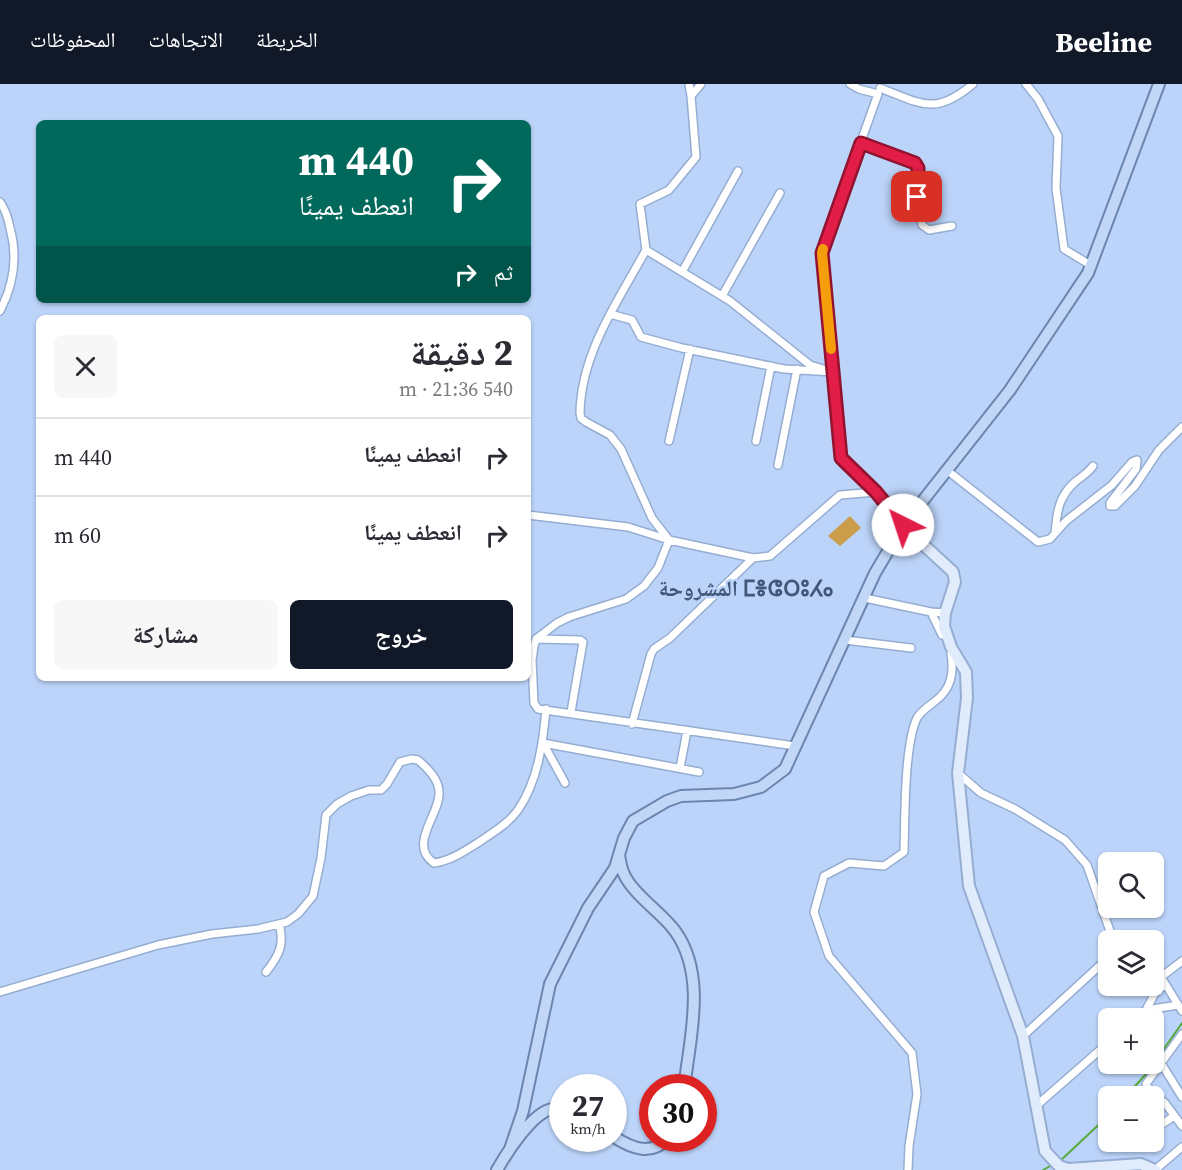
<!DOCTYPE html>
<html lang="ar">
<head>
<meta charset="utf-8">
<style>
	body { margin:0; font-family:"Source Serif 4","Noto Naskh Arabic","Noto Sans Tifinagh",serif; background:#f7f7f7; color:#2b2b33; direction:rtl; height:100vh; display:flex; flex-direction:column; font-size:22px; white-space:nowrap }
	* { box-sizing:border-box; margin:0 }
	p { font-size:20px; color:#7c7c81 }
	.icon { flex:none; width:33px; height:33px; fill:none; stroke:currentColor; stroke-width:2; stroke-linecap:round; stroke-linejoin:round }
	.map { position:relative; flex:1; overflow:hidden; direction:ltr }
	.panel { position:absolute; left:36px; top:231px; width:495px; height:366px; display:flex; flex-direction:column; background:#fff; border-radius:9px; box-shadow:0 2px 4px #0004; direction:rtl }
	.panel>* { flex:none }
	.hud { position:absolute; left:36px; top:36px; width:495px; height:183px; border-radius:9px; box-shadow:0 2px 4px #0004; direction:rtl; background:#00695c; color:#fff; overflow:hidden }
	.tools { position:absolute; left:1098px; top:768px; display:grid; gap:12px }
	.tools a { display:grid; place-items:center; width:66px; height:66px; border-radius:9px; background:#fff; box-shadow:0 2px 4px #0004; font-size:30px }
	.speed { position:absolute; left:549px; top:990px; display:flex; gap:12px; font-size:30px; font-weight:700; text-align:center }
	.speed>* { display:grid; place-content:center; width:78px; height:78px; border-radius:50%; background:#fff; box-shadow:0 2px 4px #0004; line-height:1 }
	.speed small { font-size:15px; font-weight:400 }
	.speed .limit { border:9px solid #d22; background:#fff; color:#111 }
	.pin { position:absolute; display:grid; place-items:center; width:51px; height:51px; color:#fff; margin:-26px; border-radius:12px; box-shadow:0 3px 9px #0006 }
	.me { position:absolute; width:66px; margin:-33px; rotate:319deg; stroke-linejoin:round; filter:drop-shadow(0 0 4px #0008) }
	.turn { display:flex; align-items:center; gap:21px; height:126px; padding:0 18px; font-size:27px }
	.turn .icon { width:78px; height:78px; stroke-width:2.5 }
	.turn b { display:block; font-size:42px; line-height:51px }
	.then { display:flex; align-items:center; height:57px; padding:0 18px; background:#0003; gap:12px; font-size:22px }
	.round { display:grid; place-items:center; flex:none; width:63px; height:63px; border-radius:9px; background:#f7f7f7 }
	.head { display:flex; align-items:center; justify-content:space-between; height:102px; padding:0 18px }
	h1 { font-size:36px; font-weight:700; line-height:45px }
	.cta { display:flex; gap:12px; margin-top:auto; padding:12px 18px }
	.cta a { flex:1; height:69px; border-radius:9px; background:#111827; color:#fff; font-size:24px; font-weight:700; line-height:69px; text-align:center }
	.cta a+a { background:#f7f7f7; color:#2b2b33 }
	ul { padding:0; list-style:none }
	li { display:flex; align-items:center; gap:18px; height:78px; padding:0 18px; border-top:2px solid #e1e1e2 }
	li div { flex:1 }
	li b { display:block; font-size:22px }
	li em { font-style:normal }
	header { display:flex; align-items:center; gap:36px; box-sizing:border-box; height:84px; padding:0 30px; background:#111827; color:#fff }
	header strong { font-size:28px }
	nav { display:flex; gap:33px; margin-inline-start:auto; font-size:21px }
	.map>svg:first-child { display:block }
</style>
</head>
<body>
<header>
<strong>Beeline</strong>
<nav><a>الخريطة</a><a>الاتجاهات</a><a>المحفوظات</a></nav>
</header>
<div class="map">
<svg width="1182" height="1086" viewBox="0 0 1182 1086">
	<rect width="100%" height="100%" fill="#bcd4fa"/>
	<path fill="#cb9c49" d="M850 432 861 444 840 462 828 452Z"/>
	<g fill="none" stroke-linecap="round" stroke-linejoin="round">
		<path stroke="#55ab3c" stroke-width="2" d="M1126 1012 1147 989 1182 939
			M1060 1077 1108 1032
			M1043 1086 1052 1081"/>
		<g stroke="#96add2" stroke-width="10">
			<path id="minor" d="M689 0 691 12
				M850 0 859 5 878 10 821 169 828 224 841 374 876 408 904 441
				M1026 0 1038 15 1058 52 1056 104 1064 165 1092 182
				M880 4C922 20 935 32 973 0
				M861 59 915 79 918 84 917 113 922 141 929 146 952 142
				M0 118C6 126 8 134 10 144 18 173 14 200 0 227
				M646 166C618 217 581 269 580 329L581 334 586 338 610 351 621 365 652 434 669 456 658 484 644 502 626 515 569 533 557 539 536 555 534 562 532 576 534 619 538 625 795 662
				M682 188 738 87
				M722 212 780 109
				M610 230 632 236 641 253 682 264 784 285 833 288 810 281 730 217 646 166 640 120 669 106 696 73 691 12 701 0
				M669 357 690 265
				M756 357 771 282
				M778 381 797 285
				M948 387 1038 458 1050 455 1066 437 1112 401 1132 378 1137 376 1136 385 1110 419V422H1115L1135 402 1159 366 1182 343
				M528 431 628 443 669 456 753 474 770 472 840 411 876 408
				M1055 449C1057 427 1059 412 1075 398 1082 392 1088 389 1093 382
				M865 514 931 528
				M942 551 931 528 945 529
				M536 555 580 556 583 558 571 628
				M845 556 911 564
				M632 640 651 570 654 565 670 554 753 474
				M543 659 699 688
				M543 659 565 699
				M680 684 687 647
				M958 689 981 709 1015 725 1065 756 1087 781 1111 850 1121 856
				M1154 886 1161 893 1182 927
				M266 888C279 872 285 860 279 840
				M1161 893 1182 877
				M0 908 158 861 212 850 258 845 287 838 298 830 313 812 321 774 326 731 337 720 351 712 369 706H381L387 700 400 678 412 675 418 676C427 684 439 695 439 708 441 729 407 761 434 779 450 777 465 767 479 758 492 749 508 740 518 726 538 697 543 659 546 625
				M1146 926 1155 909 1165 900
				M1136 934 1146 926 1178 921
				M1182 950 1146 1000 1153 1010 1165 1019 1182 1042
				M1023 952 1108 874
				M1161 979 1182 1013
				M1036 1022 1108 959
				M1158 1043 1174 1032
				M908 1086 909 1062 917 1010 912 969 829 872 814 828 824 792 849 779 884 782 904 768C905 736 904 661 917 634 921 627 928 623 934 618 952 605 954 589 951 569
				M1155 1086 1182 1063"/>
		</g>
		<g stroke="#96add2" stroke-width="14">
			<path id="secondary" d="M903 442 953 488 955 498 945 529 944 542 951 563 966 588 967 614 958 689 969 802 1023 952 1045 1067 1059 1082 1068 1085 1141 1080 1155 1086"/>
		</g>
		<g stroke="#6c86af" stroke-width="14">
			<path id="primary" d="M619 771C620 776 621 783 623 788 632 810 661 828 675 847 707 891 690 954 684 1004
				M614 1053C633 1065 651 1072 669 1054
				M510 1065 523 1027 550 900 588 824 615 784 624 754 633 737 667 717 681 712 734 710 761 703 785 685 875 489 903 442 1010 306 1088 189 1159 0
				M497 1086C506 1070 533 1027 553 1025 556 1025 559 1026 562 1027"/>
		</g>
		<use href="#minor" stroke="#fff" stroke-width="7"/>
		<use href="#secondary" stroke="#e0ebfc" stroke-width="10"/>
		<use href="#primary" stroke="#c2d7f8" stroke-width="10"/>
	</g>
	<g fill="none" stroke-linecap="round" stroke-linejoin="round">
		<g stroke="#92132f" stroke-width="15">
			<path id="route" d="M903 441 876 408 841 374 822 169 861 59 915 79 918 84 917 113"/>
		</g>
		<use href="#route" stroke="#e11d48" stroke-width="10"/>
		<path stroke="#f59e0b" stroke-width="10" d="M823 165 822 169 831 265"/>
	</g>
	<g text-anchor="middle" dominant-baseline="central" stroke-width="5" stroke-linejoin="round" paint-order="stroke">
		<g font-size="22" font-weight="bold" fill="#435878" stroke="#bcd4fa">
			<text x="746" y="504">المشروحة ⵎⴻⵛⵔⵓⵃⴰ</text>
		</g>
	</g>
</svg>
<div class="tools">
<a><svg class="icon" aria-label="search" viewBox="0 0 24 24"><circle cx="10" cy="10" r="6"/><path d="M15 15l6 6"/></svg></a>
<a><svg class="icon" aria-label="layers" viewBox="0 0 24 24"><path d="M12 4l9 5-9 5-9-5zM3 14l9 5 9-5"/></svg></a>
<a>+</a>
<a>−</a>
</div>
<div class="speed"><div>27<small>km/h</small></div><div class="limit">30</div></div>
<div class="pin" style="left:917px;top:113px;background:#d93025"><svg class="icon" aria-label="arrive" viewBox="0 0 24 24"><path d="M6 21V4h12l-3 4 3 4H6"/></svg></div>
<svg class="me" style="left:903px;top:441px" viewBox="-20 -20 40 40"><circle r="19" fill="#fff"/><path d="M0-13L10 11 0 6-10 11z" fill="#e11d48"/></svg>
<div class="hud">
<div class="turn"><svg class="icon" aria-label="right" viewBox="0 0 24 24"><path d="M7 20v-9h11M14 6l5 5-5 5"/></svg><div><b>440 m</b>انعطف يمينًا</div></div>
<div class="then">ثم<svg class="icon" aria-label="right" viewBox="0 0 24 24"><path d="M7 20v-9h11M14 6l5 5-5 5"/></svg></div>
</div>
<section class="panel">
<div class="head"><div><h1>2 دقيقة</h1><p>540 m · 21:36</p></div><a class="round"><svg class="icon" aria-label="close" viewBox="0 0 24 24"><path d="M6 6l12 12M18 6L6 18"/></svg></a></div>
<ul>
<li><svg class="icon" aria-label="right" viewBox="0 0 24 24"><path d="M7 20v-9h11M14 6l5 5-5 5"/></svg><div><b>انعطف يمينًا</b></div><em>440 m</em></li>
<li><svg class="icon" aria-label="right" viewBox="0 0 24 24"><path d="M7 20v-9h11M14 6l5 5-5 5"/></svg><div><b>انعطف يمينًا</b></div><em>60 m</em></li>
</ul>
<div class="cta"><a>خروج</a><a>مشاركة</a></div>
</section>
</div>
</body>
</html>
